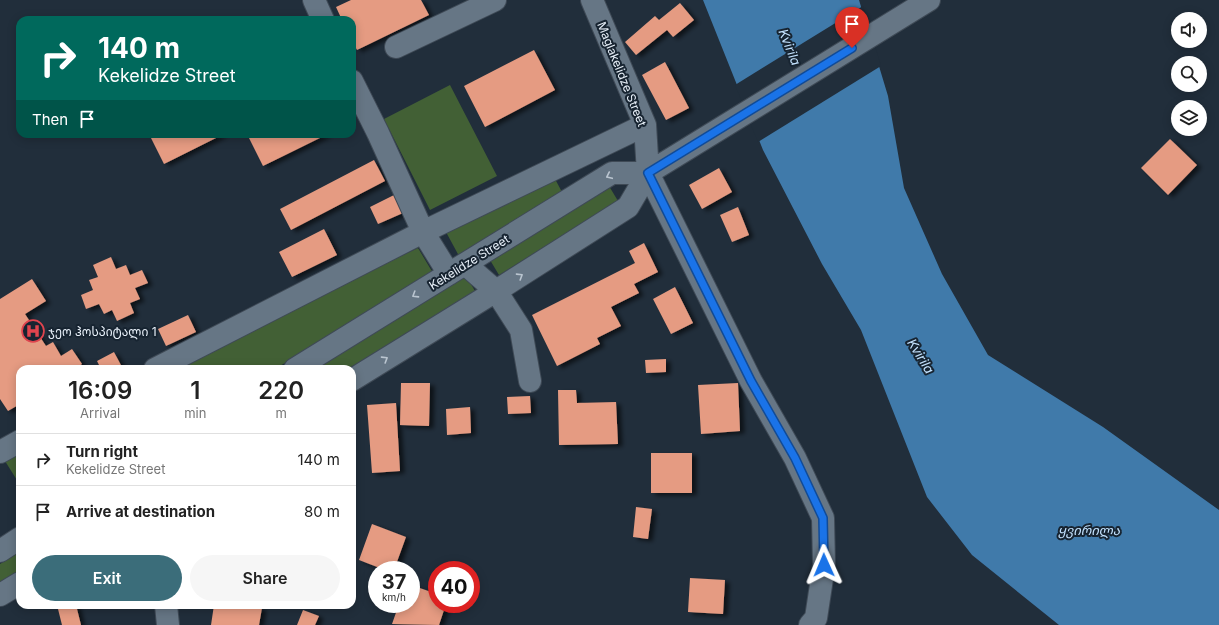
<!DOCTYPE html>
<html lang="en">
<head>
<meta charset="utf-8">
<style>
	body { margin:0; font-family:Inter,"Noto Sans Georgian",sans-serif; background:#f6f6f6; color:#222; height:100vh; display:flex; flex-direction:column; font-size:15px; white-space:nowrap }
	* { box-sizing:border-box; margin:0 }
	p { font-size:13px; color:#767676 }
	.icon { flex:none; width:22px; height:22px; fill:none; stroke:currentColor; stroke-width:2; stroke-linecap:round; stroke-linejoin:round }
	.map { position:relative; flex:1; overflow:hidden }
	.sheet { position:absolute; left:16px; top:365px; width:340px; height:244px; display:flex; flex-direction:column; background:#fff; border-radius:12px; box-shadow:0 2px 10px #0003 }
	.sheet>* { flex:none }
	.banner { position:absolute; left:16px; top:16px; width:340px; height:122px; border-radius:12px; box-shadow:0 2px 10px #0003; background:#00695c; color:#fff; overflow:hidden }
	.buttons { position:absolute; left:1171px; top:12px; display:grid; gap:8px }
	.buttons a { display:grid; place-items:center; width:36px; height:36px; border-radius:50%; background:#fff; box-shadow:0 2px 10px #0003; font-size:20px }
	.speed { position:absolute; left:368px; top:561px; display:flex; gap:8px; font-size:20px; font-weight:700; text-align:center }
	.speed>* { display:grid; place-content:center; width:52px; height:52px; border-radius:50%; background:#fff; box-shadow:0 2px 10px #0003; line-height:1 }
	.speed small { font-size:10px; font-weight:400 }
	.speed .limit { border:6px solid #d22; background:#fff; color:#111 }
	.pin { position:absolute; display:grid; place-items:center; width:34px; height:34px; color:#fff; margin:-41px -17px; border-radius:50% 50% 50% 0; rotate:-45deg; box-shadow:0 0 4px #0007 }
	.pin .icon { rotate:45deg }
	.me { position:absolute; width:44px; margin:-22px; rotate:359deg; stroke-linejoin:round; filter:drop-shadow(0 0 3px #0008) }
	.turn { display:flex; align-items:center; gap:14px; height:84px; padding:0 16px; font-size:18px }
	.turn .icon { width:52px; height:52px; stroke-width:2.5 }
	.turn b { display:block; font-size:28px; line-height:34px }
	.then { display:flex; align-items:center; height:38px; padding:0 16px; background:#0003; gap:8px; font-size:15px }
	.eta { display:flex; justify-content:space-evenly; align-items:center; height:68px; text-align:center }
	.eta b { font-size:24px; font-weight:600; line-height:28px }
	.primary-button { display:flex; gap:8px; margin-top:auto; padding:8px 16px }
	.primary-button a { flex:1; height:46px; border-radius:24px; background:#3b6d7a; color:#fff; font-size:16px; font-weight:600; line-height:46px; text-align:center }
	.primary-button a+a { background:#f6f6f6; color:#222 }
	ul { padding:0; list-style:none }
	li { display:flex; align-items:center; gap:12px; height:52px; padding:0 16px; border-top:1px solid #e0e0e0 }
	li div { flex:1 }
	li b { display:block; font-size:15px }
	li em { font-style:normal }
	.map>svg:first-child { display:block }
</style>
</head>
<body>
<div class="map">
<svg width="1219" height="625" viewBox="0 0 1219 625">
	<defs>
		<filter id="shadow"><feDropShadow dx="4.5" dy="2.5" stdDeviation="2" flood-color="#0009"/></filter>
	</defs>
	<rect width="100%" height="100%" fill="#212e3b"/>
	<path fill="#426035" d="M450 85 497 176 430 210 384 119Z
		M554 177 563 194 459 256 446 232Z
		M609 186 618 201 499 275 490 260Z
		M418 248 433 273 275 369H161Z
		M466 276 475 291 348 369H315Z
		M20 452V485L5 461Z
		M20 552V572L0 585V564Z"/>
	<path fill="#407aaa" d="M703 0H859L888 96 904 188 942 274 988 355 1103 427 1219 510V625H1059L972 555 927 497 861 330 822 264 763 150Z"/>
	<path fill="#212e3b" d="M863 6 881 66 758 142 735 85Z"/>
	<path fill="#e59b82" filter="url(#shadow)" d="M351 0H421L429 15 357 50 352 41V20H342L336 7Z
		M680 3 694 20 673 37 667 30 636 55 625 42 655 16 659 20Z
		M534 50 555 90 485 127 464 86Z
		M665 62 689 108 666 120 642 75Z
		M149 134H224L164 164Z
		M247 134H328L263 166Z
		M1170 139 1197 165 1168 195 1141 168Z
		M374 160 385 181 291 230 280 209Z
		M719 168 732 192 702 209 689 185Z
		M394 195 403 213 378 224 370 207Z
		M738 207 749 235 732 242 720 215Z
		M324 229 337 255 292 277 279 252Z
		M644 243 658 272 634 284 639 293 611 307 621 326 597 338 600 344 557 366 532 315 635 263 629 251Z
		M111 257 116 269 126 265 130 275 142 270 148 283 135 288 140 299 130 303 134 313 117 321 112 310 104 314 99 304 86 309 81 295 93 290 89 280 98 277 93 265Z
		M32 279 46 301 25 314 46 346 53 342 61 356 72 349 82 364 75 369H20V404L8 411 0 399V299Z
		M675 287 693 323 671 334 653 299Z
		M188 315 196 332 166 346 158 329Z
		M114 352 123 369H101L97 361Z
		M666 359V372L646 373 645 360Z
		M401 383H430L429 426 400 425Z
		M738 383 740 431 701 434 698 385Z
		M558 390H576L577 403 616 402 618 444 559 445Z
		M530 396 531 413 508 414 507 397Z
		M396 403 400 471 372 473 367 405Z
		M470 407 471 433 447 435 446 409Z
		M651 453H692V493H651Z
		M636 507 652 509 648 539 633 537Z
		M372 524 406 537 394 570H385L359 560Z
		M690 578 725 580 723 614 688 612Z
		M411 585 437 594V604H446L439 625 392 624 399 604H411Z
		M57 605H76L81 625H62Z
		M214 605H246L262 608 259 625H211Z
		M303 610 319 616 315 625H297Z"/>
	<g fill="none" stroke-linecap="round" stroke-linejoin="round">
		<g stroke="#3f4a56" stroke-width="24">
			<path id="minor" d="M314 0 323 20
				M592 0 645 125 648 173 751 381 795 458 823 518 824 565 816 618 810 625
				M396 47 495 0
				M352 81 378 133 423 232 449 274
				M465 264 496 291 521 330 530 381
				M155 369 423 232 645 125
				M295 369 612 173H648
				M352 380 496 291 628 207 648 173 929 0
				M0 452 20 441
				M0 551 20 538
				M0 595 20 583
				M166 605 168 625"/>
		</g>
		<use href="#minor" stroke="#667685" stroke-width="22"/>
	</g>
	<defs><path id="oneway-chevron" d="M-2-3.5L2.5 0L-2 3.5" fill="none" stroke-width="1.6" stroke-linecap="round" stroke-linejoin="round"/></defs>
	<g stroke="#bac5d0">
		<use href="#oneway-chevron" transform="translate(609 176) rotate(155)"/>
		<use href="#oneway-chevron" transform="translate(520 276) rotate(-32)"/>
		<use href="#oneway-chevron" transform="translate(415 295) rotate(148)"/>
		<use href="#oneway-chevron" transform="translate(385 359) rotate(-32)"/>
	</g>
	<g fill="none" stroke-linecap="round" stroke-linejoin="round">
		<g stroke="#114b97" stroke-width="10">
			<path id="route" d="M824 565 823 518 795 458 751 381 648 173 852 48"/>
		</g>
		<use href="#route" stroke="#1a73e8" stroke-width="7"/>
	</g>
	<defs>
		<g id="hospital-ring" transform="scale(1.15)"><circle r="9.5" fill="#172431" stroke="#e0444e" stroke-width="1.5"/><path d="M-5-5h3v3.5h4V-5h3V5h-3V1.5h-4V5h-3Z" fill="#e0444e"/></g>
	</defs>
	<g fill-rule="evenodd">
		<use href="#hospital-ring" x="33" y="331"/>
	</g>
	<g text-anchor="middle" dominant-baseline="central" stroke-width="4" stroke-linejoin="round" paint-order="stroke">
		<g font-size="12" fill="#e8f0f9" stroke="#172431">
			<text transform="translate(622 74) rotate(68)">Maglakelidze Street</text>
			<text transform="translate(469 262) rotate(-32)">Kekelidze Street</text>
		</g>
		<g font-size="12" fill="#e8f0f9" stroke="#172431" text-anchor="start">
			<text x="48" y="331">ჯეო ჰოსპიტალი 1</text>
		</g>
		<g font-size="13" font-style="italic" fill="#c4e3ff" stroke="#172431">
			<text transform="translate(790 47) rotate(68)">Kvirila</text>
			<text transform="translate(921 356) rotate(58)">Kvirila</text>
			<text x="1089" y="530">ყვირილა</text>
		</g>
	</g>
</svg>
<div class="buttons">
<a><svg class="icon" aria-label="sound" viewBox="0 0 24 24"><path d="M4 9h4l5-4v14l-5-4H4zM17 9q2 3 0 6"/></svg></a>
<a><svg class="icon" aria-label="search" viewBox="0 0 24 24"><circle cx="10" cy="10" r="6"/><path d="M15 15l6 6"/></svg></a>
<a><svg class="icon" aria-label="layers" viewBox="0 0 24 24"><path d="M12 4l9 5-9 5-9-5zM3 14l9 5 9-5"/></svg></a>
</div>
<div class="speed"><div>37<small>km/h</small></div><div class="limit">40</div></div>
<div class="pin" style="left:852px;top:48px;background:#d93025"><svg class="icon" aria-label="arrive" viewBox="0 0 24 24"><path d="M6 21V4h12l-3 4 3 4H6"/></svg></div>
<svg class="me" style="left:824px;top:565px" viewBox="-20 -20 40 40"><path d="M0-17L14 15 0 8-14 15z" fill="#1a73e8" stroke="#fff" stroke-width="4"/></svg>
<div class="banner">
<div class="turn"><svg class="icon" aria-label="right" viewBox="0 0 24 24"><path d="M7 20v-9h11M14 6l5 5-5 5"/></svg><div><b>140 m</b>Kekelidze Street</div></div>
<div class="then">Then<svg class="icon" aria-label="arrive" viewBox="0 0 24 24"><path d="M6 21V4h12l-3 4 3 4H6"/></svg></div>
</div>
<section class="sheet">
<div class="eta">
<div><b>16:09</b><p>Arrival</p></div>
<div><b>1</b><p>min</p></div>
<div><b>220</b><p>m</p></div>
</div>
<ul>
<li><svg class="icon" aria-label="right" viewBox="0 0 24 24"><path d="M7 20v-9h11M14 6l5 5-5 5"/></svg><div><b>Turn right</b><p>Kekelidze Street</p></div><em>140 m</em></li>
<li><svg class="icon" aria-label="arrive" viewBox="0 0 24 24"><path d="M6 21V4h12l-3 4 3 4H6"/></svg><div><b>Arrive at destination</b></div><em>80 m</em></li>
</ul>
<div class="primary-button"><a>Exit</a><a>Share</a></div>
</section>
</div>
</body>
</html>
